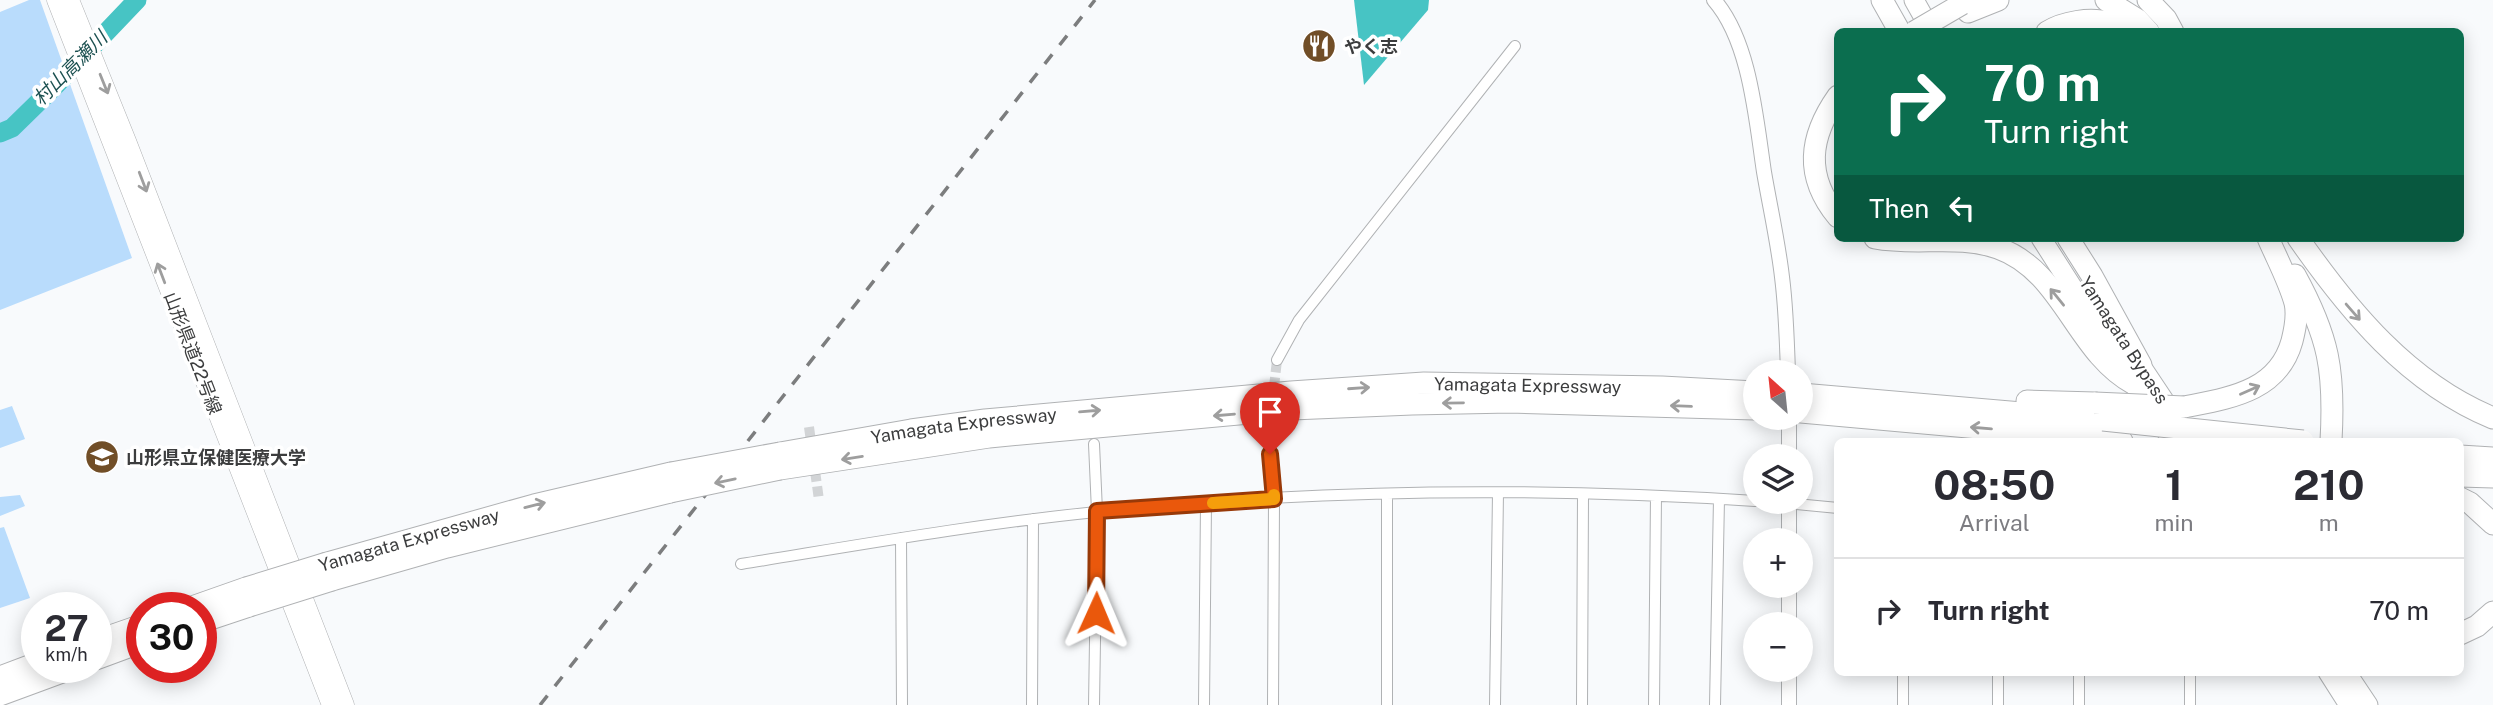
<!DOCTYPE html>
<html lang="en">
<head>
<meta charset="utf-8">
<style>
	body { margin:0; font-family:"Public Sans","Noto Sans JP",sans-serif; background:#f7f7f7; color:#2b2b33; height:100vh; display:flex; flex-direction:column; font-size:26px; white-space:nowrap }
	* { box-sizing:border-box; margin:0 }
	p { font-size:23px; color:#7c7c81 }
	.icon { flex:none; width:38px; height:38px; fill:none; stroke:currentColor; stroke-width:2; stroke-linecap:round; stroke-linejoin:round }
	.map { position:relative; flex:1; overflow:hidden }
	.side { position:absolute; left:1834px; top:438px; width:630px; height:238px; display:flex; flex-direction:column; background:#fff; border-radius:10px; box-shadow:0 4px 18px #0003 }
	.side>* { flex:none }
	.hud { position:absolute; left:1834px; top:28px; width:630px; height:214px; border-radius:10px; box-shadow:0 4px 18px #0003; background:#0b6e4f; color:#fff; overflow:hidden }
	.needle { width:46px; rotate:333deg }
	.tools { position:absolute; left:1743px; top:360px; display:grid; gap:14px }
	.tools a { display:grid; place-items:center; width:70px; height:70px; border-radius:50%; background:#fff; box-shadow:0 4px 18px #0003; font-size:35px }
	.speed { position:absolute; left:21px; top:592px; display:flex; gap:14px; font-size:35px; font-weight:700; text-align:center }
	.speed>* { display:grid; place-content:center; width:91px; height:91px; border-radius:50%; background:#fff; box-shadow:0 4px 18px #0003; line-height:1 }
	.speed small { font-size:18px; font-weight:400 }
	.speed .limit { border:10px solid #d22; background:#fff; color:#111 }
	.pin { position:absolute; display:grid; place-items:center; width:60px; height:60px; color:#fff; margin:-72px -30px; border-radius:50% 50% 50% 0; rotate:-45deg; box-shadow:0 0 7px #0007 }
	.pin .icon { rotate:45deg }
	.me { position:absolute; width:77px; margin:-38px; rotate:1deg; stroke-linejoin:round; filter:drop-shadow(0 0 5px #0008) }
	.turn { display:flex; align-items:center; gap:24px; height:147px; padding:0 35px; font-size:32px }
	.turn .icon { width:91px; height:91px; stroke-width:2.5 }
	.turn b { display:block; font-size:49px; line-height:60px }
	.then { display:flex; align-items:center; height:66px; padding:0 35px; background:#0003; gap:14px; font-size:26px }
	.eta { display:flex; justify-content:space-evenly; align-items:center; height:119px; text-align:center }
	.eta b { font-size:42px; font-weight:700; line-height:49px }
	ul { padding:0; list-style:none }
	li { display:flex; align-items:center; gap:21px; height:105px; padding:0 35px; border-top:2px solid #e1e1e2 }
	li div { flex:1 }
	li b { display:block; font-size:26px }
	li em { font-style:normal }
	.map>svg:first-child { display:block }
</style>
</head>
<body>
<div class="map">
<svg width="2493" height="705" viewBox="0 0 2493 705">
	<rect width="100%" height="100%" fill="#f8fafc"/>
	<path fill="#b9dcfc" d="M29 0H40L132 258 0 310V12Z
		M12 406 25 439 0 448V410Z
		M20 495 25 506 0 516V497Z
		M4 527 30 598 0 608V528Z"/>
	<path fill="#47c4c4" d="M1354 0H1429L1428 10 1364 85Z"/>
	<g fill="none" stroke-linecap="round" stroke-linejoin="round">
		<path stroke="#47c4c4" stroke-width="19" d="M0 133 12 128 56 85 137 0"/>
		<path stroke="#d2d4d6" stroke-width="10" stroke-dasharray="10 5" stroke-linecap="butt" d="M809 427 819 500
			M1269 432 1277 360"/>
		<g stroke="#b0b2b4" stroke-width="12">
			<path id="minor" d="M1277 360 1299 320 1515 46
				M1269 432 1274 499 1273 705
				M1094 444 1097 511 1094 705
				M1387 494V705
				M1775 502 1838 508
				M901 538 902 705
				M741 564C859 545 977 524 1096 512 1314 489 1537 487 1755 501
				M2190 672V705
				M1032 705 1033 519
				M1204 705 1206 503
				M1495 705 1498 493
				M1582 705 1583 494
				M1654 705 1656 496
				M1715 705 1719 499
				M1903 705V672
				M1998 705V672
				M2079 705V672"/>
		</g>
		<g stroke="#b0b2b4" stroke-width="16">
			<path id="tertiary" d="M1714 0C1750 41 1756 119 1764 172 1770 207 1778 242 1782 277 1786 308 1787 341 1788 373
				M1789 457V418
				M1789 502V541
				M1789 586V625
				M1789 670V705"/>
		</g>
		<g stroke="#b0b2b4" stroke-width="19">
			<path id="primary" d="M56 0 331 705
				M70 0 127 141 345 705"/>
		</g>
		<g stroke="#b0b2b4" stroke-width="21">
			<path id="trunk" d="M1914 0 1932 32
				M2041 238 2134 384 2173 441
				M2133 354 2191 441
				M2328 672 2349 705
				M2346 672 2368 705"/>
		</g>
		<g stroke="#b0b2b4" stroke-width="23">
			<g id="motorway">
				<path d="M1882 0 1900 32"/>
				<path d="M2106 0 2138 20 2149 32"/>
				<path d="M2148 0 2166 19 2173 32"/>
				<path d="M1968 12 1998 0"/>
				<path d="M2047 32C2063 22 2091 17 2109 23 2114 24 2119 29 2124 32"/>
				<path d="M1838 96C1809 137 1804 176 1838 217"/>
				<path d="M1875 238C1917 246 1957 234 1998 248 2063 271 2076 353 2134 384"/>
				<path d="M2068 238 2092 276 2141 365"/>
				<path d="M2298 238C2349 311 2408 383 2493 418"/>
				<path d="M2295 275C2329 337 2335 371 2331 441"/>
				<path d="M1801 394 2103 420"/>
				<path d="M2027 401 2095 403"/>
				<path d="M2184 407C2229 398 2278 392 2292 341 2295 329 2298 316 2295 303 2289 281 2277 259 2268 238"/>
				<path d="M1801 412 2122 441"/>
				<path id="s1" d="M780 453 911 430 985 420 1291 392 1424 383 1662 387 1755 392"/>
				<path d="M2460 456 2493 458"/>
				<path d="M780 469 989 437 1292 409 1412 404 1510 402 1755 409"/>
				<path d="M2460 476 2493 477"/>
				<path d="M2460 498 2470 503 2493 524"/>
				<path d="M327 563 534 505 671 473"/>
				<path d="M332 580 447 547 670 492"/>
				<path d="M192 607 246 588"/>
				<path d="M201 622 249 606"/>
				<path d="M2460 634 2477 626 2493 612"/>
				<path d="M96 641 142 625"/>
				<path d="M96 659 142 642"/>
				<path d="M0 677 37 663"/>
				<path d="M0 695 76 667"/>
			</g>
		</g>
		<use href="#minor" stroke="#fff" stroke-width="10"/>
		<use href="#tertiary" stroke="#fff" stroke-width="14"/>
		<use href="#primary" stroke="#fff" stroke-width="18"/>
		<use href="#trunk" stroke="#fff" stroke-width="19"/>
		<use href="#motorway" stroke="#fff" stroke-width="21"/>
		<path stroke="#7c7d7e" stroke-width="3.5" stroke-dasharray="12 12" stroke-linecap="butt" d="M540 705 1095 0"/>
		<g stroke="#b0b2b4" stroke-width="23" stroke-linecap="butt">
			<path id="motorway-bridge" d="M1914 32 1962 4
				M2095 403 2184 407
				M2103 420 2303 441
				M671 473 780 453
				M670 492 780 469
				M246 588 327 563
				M249 606 332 580"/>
		</g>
		<use href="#motorway-bridge" stroke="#fff" stroke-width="21"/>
	</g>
	<defs><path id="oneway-shaft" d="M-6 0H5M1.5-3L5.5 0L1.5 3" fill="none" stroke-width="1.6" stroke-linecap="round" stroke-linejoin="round" transform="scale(1.75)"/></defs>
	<g stroke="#9e9e9e">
		<use href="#oneway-shaft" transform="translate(104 84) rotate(68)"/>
		<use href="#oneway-shaft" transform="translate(143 182) rotate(69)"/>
		<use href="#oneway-shaft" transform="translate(161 273) rotate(-111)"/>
		<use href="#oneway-shaft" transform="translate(2057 297) rotate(-129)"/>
		<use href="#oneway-shaft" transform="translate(2353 312) rotate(49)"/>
		<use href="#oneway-shaft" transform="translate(1359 388) rotate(-4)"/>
		<use href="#oneway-shaft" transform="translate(2250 390) rotate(-24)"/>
		<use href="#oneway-shaft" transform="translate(1453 403) rotate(179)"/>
		<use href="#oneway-shaft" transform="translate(1681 406) rotate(-178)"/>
		<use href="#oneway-shaft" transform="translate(1090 411) rotate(-5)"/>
		<use href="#oneway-shaft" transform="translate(1224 415) rotate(175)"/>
		<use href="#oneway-shaft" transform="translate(1981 428) rotate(-175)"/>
		<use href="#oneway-shaft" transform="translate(852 458) rotate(171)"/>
		<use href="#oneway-shaft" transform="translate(725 481) rotate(168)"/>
		<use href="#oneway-shaft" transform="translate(535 505) rotate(-14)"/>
	</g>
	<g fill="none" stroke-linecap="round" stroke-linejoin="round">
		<g stroke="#983908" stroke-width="18">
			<path id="route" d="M1096 613 1097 511 1274 499 1270 454"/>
		</g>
		<use href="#route" stroke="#ea580c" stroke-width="12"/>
		<path stroke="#f59e0b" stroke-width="12" d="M1213 503 1274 499V495"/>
	</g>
	<defs>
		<g id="restaurant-disc" transform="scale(1.75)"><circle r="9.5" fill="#714e27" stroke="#fff"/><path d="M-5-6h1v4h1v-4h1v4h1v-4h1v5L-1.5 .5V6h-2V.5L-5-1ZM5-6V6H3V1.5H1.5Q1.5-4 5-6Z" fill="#fff"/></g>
		<g id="school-disc" transform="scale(1.75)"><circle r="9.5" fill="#714e27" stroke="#fff"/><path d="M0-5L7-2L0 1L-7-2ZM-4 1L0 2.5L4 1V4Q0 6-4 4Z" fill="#fff"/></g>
	</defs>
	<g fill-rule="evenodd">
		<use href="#restaurant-disc" x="1319" y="46"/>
		<use href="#school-disc" x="102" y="457"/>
	</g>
	<g text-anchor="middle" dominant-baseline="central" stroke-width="7" stroke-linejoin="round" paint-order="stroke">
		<g font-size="18" font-weight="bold" fill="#3c3d3e" stroke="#fff" text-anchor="start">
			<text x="1344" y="46">やく志</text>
			<text x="126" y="457">山形県立保健医療大学</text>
		</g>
		<g font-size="18" fill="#3c3d3e" stroke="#fff">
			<text transform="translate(2124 340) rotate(57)">Yamagata Bypass</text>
			<text transform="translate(193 353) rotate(69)">山形県道22号線</text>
			<text stroke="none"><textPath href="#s1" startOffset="752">Yamagata Expressway</textPath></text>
			<text stroke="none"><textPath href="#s1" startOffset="186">Yamagata Expressway</textPath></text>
			<text transform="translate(409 540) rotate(-16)">Yamagata Expressway</text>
		</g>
		<g font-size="19" font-style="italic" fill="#1c5151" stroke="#fff">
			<text transform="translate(70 68) rotate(-45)">村山高瀬川</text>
		</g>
	</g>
</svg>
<div class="tools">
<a><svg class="needle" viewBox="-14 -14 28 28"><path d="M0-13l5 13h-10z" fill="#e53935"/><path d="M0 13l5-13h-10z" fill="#7c7c81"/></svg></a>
<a><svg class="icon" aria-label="layers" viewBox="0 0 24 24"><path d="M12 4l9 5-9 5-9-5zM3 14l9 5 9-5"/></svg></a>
<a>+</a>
<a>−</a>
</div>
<div class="speed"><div>27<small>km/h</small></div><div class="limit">30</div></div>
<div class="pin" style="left:1270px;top:454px;background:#d93025"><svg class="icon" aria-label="arrive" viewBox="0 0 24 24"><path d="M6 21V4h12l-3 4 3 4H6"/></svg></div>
<svg class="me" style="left:1096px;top:613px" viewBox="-20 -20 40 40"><path d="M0-17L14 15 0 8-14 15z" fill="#ea580c" stroke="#fff" stroke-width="4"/></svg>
<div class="hud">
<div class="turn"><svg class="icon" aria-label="right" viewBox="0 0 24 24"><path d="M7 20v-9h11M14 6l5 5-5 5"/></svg><div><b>70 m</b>Turn right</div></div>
<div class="then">Then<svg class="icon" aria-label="left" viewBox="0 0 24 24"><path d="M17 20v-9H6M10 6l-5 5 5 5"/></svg></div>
</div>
<section class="side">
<div class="eta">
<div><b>08:50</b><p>Arrival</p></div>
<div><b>1</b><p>min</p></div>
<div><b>210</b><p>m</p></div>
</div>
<ul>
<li><svg class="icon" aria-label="right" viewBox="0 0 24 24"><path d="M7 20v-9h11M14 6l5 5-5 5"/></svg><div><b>Turn right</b></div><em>70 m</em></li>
</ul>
</section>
</div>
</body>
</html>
